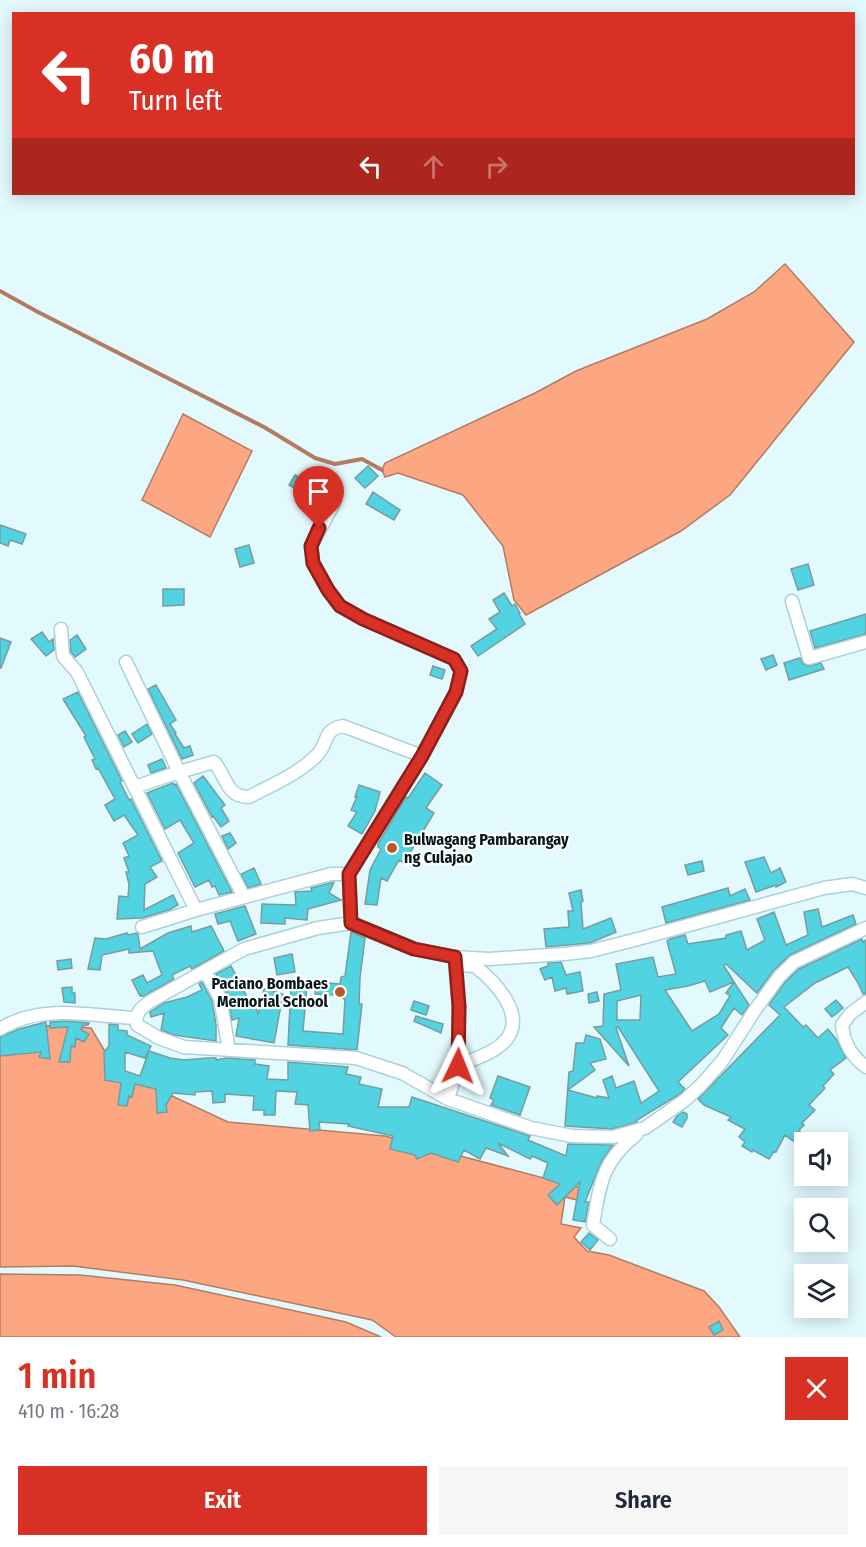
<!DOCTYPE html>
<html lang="en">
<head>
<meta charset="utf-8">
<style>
	body { margin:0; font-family:"Fira Sans Condensed",sans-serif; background:#f6f6f7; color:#1f2937; height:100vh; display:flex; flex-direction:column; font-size:22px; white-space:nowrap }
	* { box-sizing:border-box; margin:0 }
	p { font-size:20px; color:#747a83 }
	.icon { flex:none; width:33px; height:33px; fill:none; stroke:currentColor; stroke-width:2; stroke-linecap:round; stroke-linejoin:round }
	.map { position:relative; height:1337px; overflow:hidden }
	.panel { display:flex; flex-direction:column; background:#fff; flex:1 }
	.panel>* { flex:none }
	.hud { position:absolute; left:12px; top:12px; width:843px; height:183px; border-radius:0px; box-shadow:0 3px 15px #0003; background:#d93025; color:#fff; overflow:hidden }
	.tools { position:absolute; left:794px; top:1132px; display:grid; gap:12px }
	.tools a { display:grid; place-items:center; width:54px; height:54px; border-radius:0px; background:#fff; box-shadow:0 3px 15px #0003; font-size:30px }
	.pin { position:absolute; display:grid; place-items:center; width:51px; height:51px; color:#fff; margin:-62px -26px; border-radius:50% 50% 50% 0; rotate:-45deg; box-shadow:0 0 6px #0007 }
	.pin .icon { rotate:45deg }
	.me { position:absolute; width:66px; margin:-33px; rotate:2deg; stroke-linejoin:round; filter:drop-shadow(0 0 4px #0008) }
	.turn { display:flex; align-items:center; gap:21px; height:126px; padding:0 18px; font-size:27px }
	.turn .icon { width:78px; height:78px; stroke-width:2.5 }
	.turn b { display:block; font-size:42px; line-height:51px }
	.lanes { display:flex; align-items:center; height:57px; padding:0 18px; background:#0003; justify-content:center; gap:30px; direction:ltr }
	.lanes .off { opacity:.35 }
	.round { display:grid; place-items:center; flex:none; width:63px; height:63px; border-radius:0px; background:#f6f6f7 }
	.head { display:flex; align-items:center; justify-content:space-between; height:102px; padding:0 18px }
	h1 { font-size:36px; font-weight:600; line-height:45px; color:#d93025 }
	.action { display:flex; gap:12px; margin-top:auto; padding:12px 18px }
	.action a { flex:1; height:69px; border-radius:0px; background:#d93025; color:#fff; font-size:24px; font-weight:600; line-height:69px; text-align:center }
	.action a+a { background:#f6f6f7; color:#1f2937 }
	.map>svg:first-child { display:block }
</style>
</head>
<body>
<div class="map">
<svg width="866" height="1337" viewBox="0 0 866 1337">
	<rect width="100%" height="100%" fill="#e2fafe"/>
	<path fill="#fca781" stroke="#b37c62" stroke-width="1.5" d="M785 264 854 342 730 495 681 531 526 615 514 600 503 546 463 495 398 473 385 477 382 470 385 463 535 393 576 371 707 319 754 292Z
		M183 414 252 451 210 537 142 500Z
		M34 1025 91 1028 116 1070 228 1122 385 1136 585 1189 581 1201 565 1197 561 1224 581 1228 574 1237 587 1251 609 1255 704 1291 719 1307 740 1337H396L372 1320 183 1280 73 1266 0 1267V1043Z
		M0 1274 80 1275 175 1285 346 1322 381 1337H0Z"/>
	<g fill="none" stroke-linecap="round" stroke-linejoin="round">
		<path stroke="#b37c62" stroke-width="4" d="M0 291 38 312 264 427 315 458 335 464 362 459 382 470"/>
	</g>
	<path fill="#52d3e2" stroke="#759ca0" stroke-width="1.5" fill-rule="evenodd" d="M368 466 378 476 365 488 355 478Z
		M295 475 317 488 311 498 289 485Z
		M373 492 400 510 394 520 366 504Z
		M0 525 26 534 22 544 10 540 8 546 0 543Z
		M249 545 254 563 240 567 235 549Z
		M808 564 814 585 798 590 791 569Z
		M163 589H184V605L163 606Z
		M504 593 512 606 515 604 520 613 519 614 525 624 478 656 471 646 497 629 489 619 500 612 493 600Z
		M866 614V634L815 648 810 631Z
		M42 632 49 642 53 639 54 650 46 656 31 639Z
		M77 635 86 649 75 657 71 652 70 640Z
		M0 638 11 642 1 668H0Z
		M773 655 777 665 766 670 761 659Z
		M800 658 803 664 808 666 821 663 824 669 789 680 784 663Z
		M433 666 445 670 442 679 430 675Z
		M156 685 176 720 170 724 176 733 175 734 184 748 190 746 193 755 182 759 148 689Z
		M78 692 122 781 120 782 129 800 131 799 162 861 150 867 157 877 145 884 144 910 173 895 178 905 169 910 142 918 117 919 119 896 128 897 129 884 126 872H129L124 858 129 856 123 843 138 835 124 815 114 821 105 805 115 799 98 768 96 769 92 760 95 759 84 737 86 736 63 699Z
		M147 724 152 734 138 743 132 734Z
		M125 731 132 742 124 747 118 735Z
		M162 759 166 768 151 773 148 765Z
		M425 773 442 785 426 808 434 813 404 863 399 860 387 881 381 878 377 905 365 904 370 870 381 849 378 847V844L406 797 408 798Z
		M203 776 225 805 221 808 229 821 221 827 213 816 212 817 194 783Z
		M173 783 174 785 176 784 232 892 219 895 215 886 212 887 209 880 195 887 178 853 194 843 180 820 165 829 147 793Z
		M359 785 380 792 375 811 362 834 348 826 357 812 351 810 357 797H355Z
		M230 833 236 843 228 849 222 836Z
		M764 857 771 873 780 868 786 882 776 887V885L756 892 745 862Z
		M702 861 704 871 688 875 685 865Z
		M254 868 261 884 248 888 241 874Z
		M334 882 329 893 341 900 308 909 307 920 285 918V924L261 923 262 904 296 905 295 892 312 891 311 888Z
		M728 888 730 896 745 889 750 900 666 923 662 907Z
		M581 890 583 901 581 902 583 929 611 918 616 932 590 943 546 947 544 929 569 927 568 911H573L569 893Z
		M245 906 256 934 238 941 230 921 218 924 215 914Z
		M818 909 822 927 853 915 856 924 790 955 773 971 757 993 726 964 724 966 734 982 710 992 705 981 688 986 665 990 692 1031 719 1014 730 996 726 993 734 982 749 1005 742 1015 734 1008 721 1028 728 1035 678 1082 685 1089 680 1094 637 1120V1122L612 1129 565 1126 569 1072 573 1071 576 1043H584L586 1035 600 1039 606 1059 590 1063 595 1070 568 1090 597 1098V1096L609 1098 603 1080 612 1076 616 1088 634 1081 641 1103 659 1091 618 1027 616 1028 629 1066 594 1027 603 1026 604 994 621 990 616 964 653 957 658 977 676 974 667 941 670 939 685 935 688 944 726 938V935L741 931 747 950 765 940 757 919 774 912 786 945 808 935 804 912ZM641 995 640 1020H617V1001Z
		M191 926 192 932 211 926 224 951 192 969 190 966 172 975 174 979 144 996H140L132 980 143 975 147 983 162 975 153 951 129 953V949L102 955 100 970 88 969 95 938 106 939 127 933 128 935 137 933 138 934 140 949 168 933Z
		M351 932 365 938 360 978 359 1004H362L357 1050 288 1045 291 985 307 986 303 1031 343 1034 345 999 340 998V995L315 994 316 982 340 984 341 977 345 976Z
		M862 939 863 942 866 940V994H863L858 983 848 967 815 983 784 1007 803 1027 806 1025 818 1038 828 1029 836 1039 846 1058 830 1070 834 1074 823 1086 825 1088 809 1105 815 1110 802 1123 804 1125 799 1130 800 1131 793 1141 785 1135 776 1152 774 1151 769 1159 753 1150 752 1152 742 1146 745 1142 739 1137 745 1129 728 1120 731 1117 704 1105 698 1099 780 1015 769 1005 785 982 799 969Z
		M292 954 295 972 277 975 274 958Z
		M71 959 72 968 58 970 57 961Z
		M561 962 566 975 580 972 583 991 567 994 566 988 555 991 552 977 545 980 540 969 548 966V963Z
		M231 966 238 979 232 982 240 983 249 1001 253 999 258 1014 264 989 283 994 274 1043 236 1036 239 1018 232 1020 228 996 216 974Z
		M202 982 212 1001 216 1025V1041L174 1035 161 1030 164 1013 151 1017 150 1012 164 1003 187 997 202 990 199 984Z
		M72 987V993H75V1003L64 1002 62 988Z
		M597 992 599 1001 589 1003 588 994Z
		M836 1000 843 1008 832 1017 825 1009Z
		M414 1001 429 1006 426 1015 411 1010Z
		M416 1016 443 1024 441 1033 414 1021Z
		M66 1021 89 1023 88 1025 82 1026 81 1030 89 1034 84 1042 76 1038 75 1047 71 1046 70 1062H59L68 1027 50 1028V1022Z
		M46 1022 50 1059 39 1057 41 1052 0 1056V1037L19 1029Z
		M109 1024 118 1025V1030L127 1031V1035L151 1046 145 1058 125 1052V1071L140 1076 149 1051 170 1058 184 1060 207 1058H216V1060L226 1058 255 1060V1064L269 1066 267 1079 288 1080V1062L348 1067 346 1074 361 1077 359 1084 382 1089 378 1107H409L412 1097 530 1136 528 1140 566 1156 568 1144 613 1145 602 1160 585 1202H589L585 1222 573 1220 580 1182 557 1205 548 1195 560 1184 543 1178 548 1163 532 1156 530 1159 498 1143 508 1156 486 1148 480 1159 464 1150 458 1162 431 1153 417 1159 415 1155 390 1149 393 1136 348 1126 349 1124 319 1122 320 1130 310 1131 308 1105 295 1104 297 1092 276 1091 275 1115H264V1110H253L254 1096 225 1094V1102L213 1103 212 1091 195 1092V1095L173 1093 166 1105 167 1112 157 1113 156 1089 135 1084 132 1097 129 1096 127 1106 118 1105 121 1083 105 1080 104 1052 109 1046Z
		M498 1076 530 1087 520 1115 491 1105 494 1100 490 1098Z
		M683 1112 687 1114V1118L682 1127 673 1122 677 1116Z
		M589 1233 598 1240 590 1250 581 1242Z
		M719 1321 723 1330 714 1335 709 1327Z"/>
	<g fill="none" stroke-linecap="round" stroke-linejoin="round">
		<g stroke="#aad2d7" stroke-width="15">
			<path id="minor" d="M334 503 311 546 313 563 328 590 340 606 363 619 454 659 461 671 456 692 422 756 349 874 351 923
				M792 601 809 658 866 642
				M61 629 63 656 77 672 196 910
				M126 662 179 772 244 897
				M135 787 179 772 214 762C227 777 226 797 249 797 271 785 299 774 317 755 329 743 322 730 343 726L422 756
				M866 888 852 884 824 888 638 939 591 951 564 954 489 959 455 957 414 949 351 923 318 928 244 949 151 1001C141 1008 135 1012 137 1025L159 1038 184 1047 356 1058 402 1073 448 1099 531 1128 572 1136 613 1137 645 1128 685 1100 701 1085 723 1060 755 1010 779 977 794 962 866 928
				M142 927 196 910 331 874H349
				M205 971 220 998 229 1050
				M866 1002 850 1014 842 1025C844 1043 851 1056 866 1067
				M0 1029C40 1003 91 1016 136 1018
				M458 1066C473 1059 495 1053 506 1040 527 1014 494 981 475 966L459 965
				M448 1099 458 1066 459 1006 455 958
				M610 1239 593 1225C600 1184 602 1161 637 1134"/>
		</g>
		<use href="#minor" stroke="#fff" stroke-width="12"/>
	</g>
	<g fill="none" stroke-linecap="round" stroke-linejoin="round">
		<g stroke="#8d1f18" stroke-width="15">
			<path id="route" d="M319 528 311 546 313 563 328 590 340 606 363 619 454 659 461 671 456 692 422 756 349 874 351 923 414 949 455 957 459 1006 458 1066"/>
		</g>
		<use href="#route" stroke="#d93025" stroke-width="10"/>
	</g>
	<g fill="#bd5825" stroke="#fff" stroke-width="2">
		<circle cx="392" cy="848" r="6"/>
		<circle cx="340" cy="992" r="6"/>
	</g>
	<g text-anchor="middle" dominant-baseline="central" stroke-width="4.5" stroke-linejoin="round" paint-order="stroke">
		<g font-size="16" font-weight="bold" fill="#081719" stroke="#fff" text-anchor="start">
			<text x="404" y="839">Bulwagang Pambarangay<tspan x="404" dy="18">ng Culajao</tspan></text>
			<text x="328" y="983" text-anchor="end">Paciano Bombaes<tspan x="328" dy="18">Memorial School</tspan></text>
		</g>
	</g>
</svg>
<div class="tools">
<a><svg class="icon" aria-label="sound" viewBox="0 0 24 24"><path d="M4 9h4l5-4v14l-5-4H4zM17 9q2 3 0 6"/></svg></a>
<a><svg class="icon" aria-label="search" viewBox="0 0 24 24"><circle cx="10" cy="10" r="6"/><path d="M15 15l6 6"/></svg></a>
<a><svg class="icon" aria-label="layers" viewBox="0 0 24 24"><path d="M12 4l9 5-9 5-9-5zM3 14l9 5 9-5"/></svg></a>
</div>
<div class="pin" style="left:319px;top:528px;background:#d93025"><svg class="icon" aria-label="arrive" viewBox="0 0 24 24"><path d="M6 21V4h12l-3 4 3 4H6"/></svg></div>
<svg class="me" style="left:458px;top:1066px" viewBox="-20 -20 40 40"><path d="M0-17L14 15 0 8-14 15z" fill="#d93025" stroke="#fff" stroke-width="4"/></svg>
<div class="hud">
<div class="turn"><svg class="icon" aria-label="left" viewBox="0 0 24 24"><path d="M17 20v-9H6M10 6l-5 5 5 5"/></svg><div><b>60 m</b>Turn left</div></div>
<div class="lanes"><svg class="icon" aria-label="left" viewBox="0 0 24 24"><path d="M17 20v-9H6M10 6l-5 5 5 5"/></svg><svg class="icon off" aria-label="ahead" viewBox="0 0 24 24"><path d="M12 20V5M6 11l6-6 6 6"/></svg><svg class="icon off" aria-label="right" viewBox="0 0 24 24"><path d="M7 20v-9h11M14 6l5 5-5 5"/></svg></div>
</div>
</div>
<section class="panel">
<div class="head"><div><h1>1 min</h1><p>410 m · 16:28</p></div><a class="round" style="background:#d93025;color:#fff"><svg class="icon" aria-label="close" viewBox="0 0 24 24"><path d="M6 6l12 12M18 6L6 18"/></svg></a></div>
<div class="action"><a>Exit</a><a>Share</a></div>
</section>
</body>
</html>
